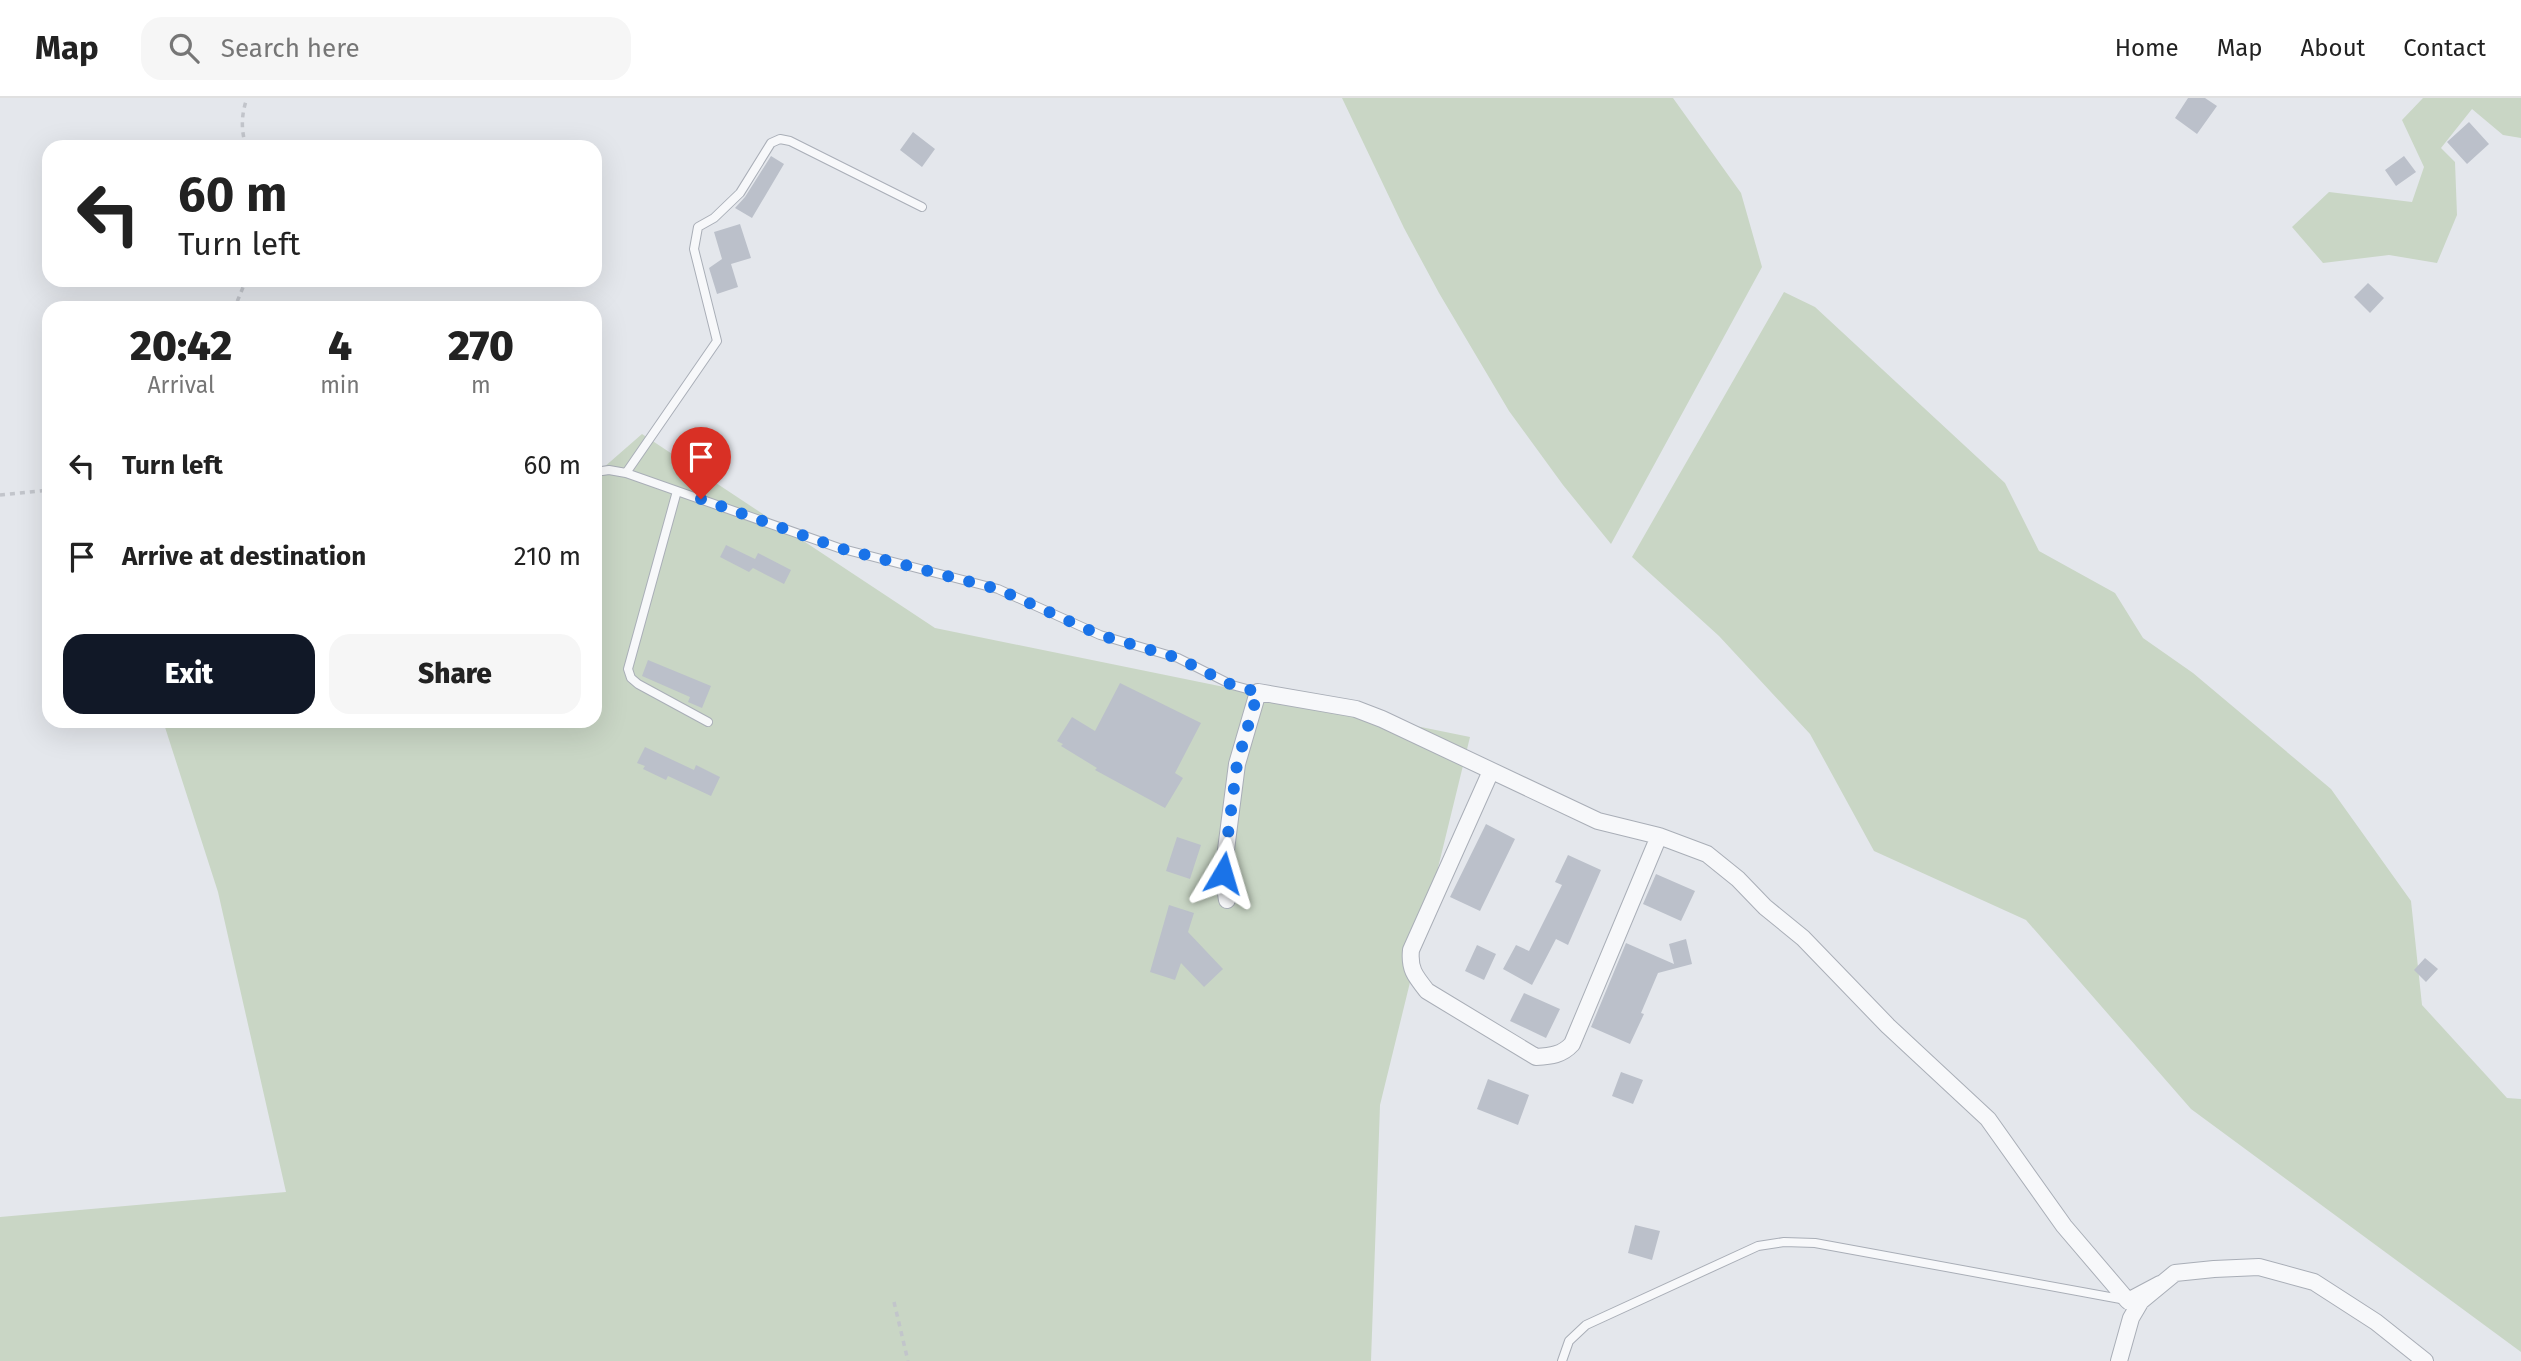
<!DOCTYPE html>
<html lang="en">
<head>
<meta charset="utf-8">
<style>
	body { margin:0; font-family:"Fira Sans",sans-serif; background:#f6f6f6; color:#222; height:100vh; display:flex; flex-direction:column; font-size:26px; white-space:nowrap }
	* { box-sizing:border-box; margin:0 }
	p { font-size:23px; color:#767676 }
	.icon { flex:none; width:38px; height:38px; fill:none; stroke:currentColor; stroke-width:2; stroke-linecap:round; stroke-linejoin:round }
	.map { position:relative; flex:1; overflow:hidden }
	.details { position:absolute; left:42px; top:203px; width:560px; height:427px; display:flex; flex-direction:column; background:#fff; border-radius:21px; box-shadow:0 7px 28px #0002 }
	.details>* { flex:none }
	.banner { position:absolute; left:42px; top:42px; width:560px; height:147px; border-radius:21px; box-shadow:0 7px 28px #0002; background:#fff; color:#222; overflow:hidden }
	.pin { position:absolute; display:grid; place-items:center; width:60px; height:60px; color:#fff; margin:-72px -30px; border-radius:50% 50% 50% 0; rotate:-45deg; box-shadow:0 0 7px #0007 }
	.pin .icon { rotate:45deg }
	.me { position:absolute; width:77px; margin:-38px; rotate:7deg; stroke-linejoin:round; filter:drop-shadow(0 0 5px #0008) }
	.turn { display:flex; align-items:center; gap:24px; height:147px; padding:0 21px; font-size:32px }
	.turn .icon { width:91px; height:91px; stroke-width:2.5 }
	.turn b { display:block; font-size:49px; line-height:60px }
	.eta { display:flex; justify-content:space-evenly; align-items:center; height:119px; text-align:center }
	.eta b { font-size:42px; font-weight:800; line-height:49px }
	.action { display:flex; gap:14px; margin-top:auto; padding:14px 21px }
	.action a { flex:1; height:80px; border-radius:21px; background:#111827; color:#fff; font-size:28px; font-weight:800; line-height:80px; text-align:center }
	.action a+a { background:#f6f6f6; color:#222 }
	ul { padding:0; list-style:none }
	li { display:flex; align-items:center; gap:21px; height:91px; padding:0 21px }
	li div { flex:1 }
	li b { display:block; font-size:26px }
	li em { font-style:normal }
	header { display:flex; align-items:center; gap:42px; box-sizing:border-box; height:98px; padding:0 35px; background:#fff; border-bottom:2px solid #e0e0e0 }
	header strong { font-size:33px }
	nav { display:flex; gap:38px; margin-inline-start:auto; font-size:24px }
	.search { width:490px; height:63px; background:#f6f6f6; display:flex; align-items:center; gap:18px; box-sizing:border-box; padding:0 24px; border-radius:21px; color:#767676; font-size:26px }
	.map>svg:first-child { display:block }
</style>
</head>
<body>
<header>
<strong>Map</strong>
<div class="search"><svg class="icon" aria-label="search" viewBox="0 0 24 24"><circle cx="10" cy="10" r="6"/><path d="M15 15l6 6"/></svg>Search here</div>
<nav><a>Home</a><a>Map</a><a>About</a><a>Contact</a></nav>
</header>
<div class="map">
<svg width="2521" height="1263" viewBox="0 0 2521 1263">
	<rect width="100%" height="100%" fill="#e4e7ec"/>
	<path fill="#c9d6c5" d="M1342 0H1673L1741 95 1762 169 1611 446 1563 387 1509 313 1439 195 1404 130Z
		M2423 0H2521V40L2503 37 2472 11 2441 50 2455 64 2457 117 2437 165 2389 157 2323 165 2292 129 2329 94 2412 104 2424 69 2402 22Z
		M1784 194 1815 209 2005 385 2039 453 2115 495 2143 540 2193 575 2331 691 2411 803 2422 907 2507 1000 2521 1001V1254L2191 1011 2026 822 1874 753 1810 636 1719 538 1632 459Z
		M642 336 935 530 1470 639 1380 1007 1371 1263H0V1119L286 1094 218 794 163 623H595V377Z"/>
	<path fill="#bbc0ca" d="M2188 0H2205L2217 8 2197 36 2175 20Z
		M2469 24 2489 46 2467 66 2447 44Z
		M913 34 935 51 922 69 900 52Z
		M771 58 784 66 752 120 735 110 745 99Z
		M2404 58 2416 74 2396 88 2385 72Z
		M740 126 751 160 731 166 738 189 717 196 709 170 722 161 714 134Z
		M2368 185 2384 200 2370 215 2354 199Z
		M726 447 755 461 758 455 791 472 784 486 753 470 749 474 720 459Z
		M648 562 711 588 702 610 688 604 690 599 642 578Z
		M1120 585 1201 625 1175 675 1183 680 1165 710 1095 672 1097 670 1061 648 1063 646 1057 643 1072 619 1095 633Z
		M645 649 694 672 696 667 720 679 711 698 668 678 666 682 643 671 645 668 637 665Z
		M1486 726 1515 741 1480 813 1450 799Z
		M1177 739 1201 747 1190 781 1166 773Z
		M1568 757 1601 772 1568 847 1556 841 1532 887 1503 871 1516 847 1529 853 1562 787 1555 784Z
		M1656 776 1695 793 1681 823 1643 806Z
		M1169 807 1194 815 1188 834 1223 871 1204 889 1181 865 1175 882 1150 874Z
		M1686 841 1692 866 1658 875 1641 915 1644 916 1630 946 1591 929 1626 845 1674 866 1669 846Z
		M1477 847 1496 856 1484 882 1465 873Z
		M2425 860 2438 871 2426 884 2414 872Z
		M1524 895 1560 911 1546 940 1510 923Z
		M1621 974 1643 982 1633 1006 1612 998Z
		M1488 981 1529 997 1518 1027 1477 1011Z
		M1635 1127 1660 1133 1652 1162 1628 1155Z"/>
	<g fill="none" stroke-linecap="round" stroke-linejoin="round">
		<g stroke="#a9aeb7" stroke-width="10">
			<path id="service" d="M595 374 609 372 626 375 839 450 998 491 1100 537 1178 560 1232 587 1258 594
				M626 375 717 243 694 151 698 129 714 120 740 95 771 45 780 41 790 43 922 109
				M677 393 628 571 631 580 638 586 708 624
				M1562 1263 1569 1243 1586 1227 1758 1148 1784 1144 1815 1145 2126 1202"/>
		</g>
		<g stroke="#a9aeb7" stroke-width="18">
			<path id="minor" d="M1491 673 1411 852C1409 871 1415 878 1427 893L1536 959C1551 958 1562 957 1572 946L1659 738
				M1227 802 1223 775 1237 666 1258 594 1356 611 1382 621 1598 723 1659 738 1707 756 1738 781 1765 809 1803 840 1888 928 1988 1021 2064 1128 2128 1203 2160 1186
				M2119 1263 2131 1220 2141 1203 2175 1175 2214 1171 2259 1169 2314 1184 2376 1224 2425 1263"/>
		</g>
		<path stroke="#c2c5cb" stroke-width="3.5" stroke-dasharray="5 5" stroke-linecap="butt" d="M246 49C241 31 241 18 247 0
			M230 210 237 204 246 182
			M0 397 49 392
			M894 1204 908 1263"/>
		<use href="#service" stroke="#f7f8fa" stroke-width="8"/>
		<use href="#minor" stroke="#f7f8fa" stroke-width="16"/>
	</g>
	<g fill="none" stroke-linecap="round" stroke-linejoin="round">
		<path stroke="#1a73e8" stroke-width="12" stroke-dasharray="0 21.6" d="M701 401 839 450 998 491 1100 537 1178 560 1232 587 1258 594 1237 666 1223 775"/>
	</g>
</svg>
<div class="pin" style="left:701px;top:401px;background:#d93025"><svg class="icon" aria-label="arrive" viewBox="0 0 24 24"><path d="M6 21V4h12l-3 4 3 4H6"/></svg></div>
<svg class="me" style="left:1223px;top:775px" viewBox="-20 -20 40 40"><path d="M0-17L14 15 0 8-14 15z" fill="#1a73e8" stroke="#fff" stroke-width="4"/></svg>
<div class="banner">
<div class="turn"><svg class="icon" aria-label="left" viewBox="0 0 24 24"><path d="M17 20v-9H6M10 6l-5 5 5 5"/></svg><div><b>60 m</b>Turn left</div></div>
</div>
<section class="details">
<div class="eta">
<div><b>20:42</b><p>Arrival</p></div>
<div><b>4</b><p>min</p></div>
<div><b>270</b><p>m</p></div>
</div>
<ul>
<li><svg class="icon" aria-label="left" viewBox="0 0 24 24"><path d="M17 20v-9H6M10 6l-5 5 5 5"/></svg><div><b>Turn left</b></div><em>60 m</em></li>
<li><svg class="icon" aria-label="arrive" viewBox="0 0 24 24"><path d="M6 21V4h12l-3 4 3 4H6"/></svg><div><b>Arrive at destination</b></div><em>210 m</em></li>
</ul>
<div class="action"><a>Exit</a><a>Share</a></div>
</section>
</div>
</body>
</html>
